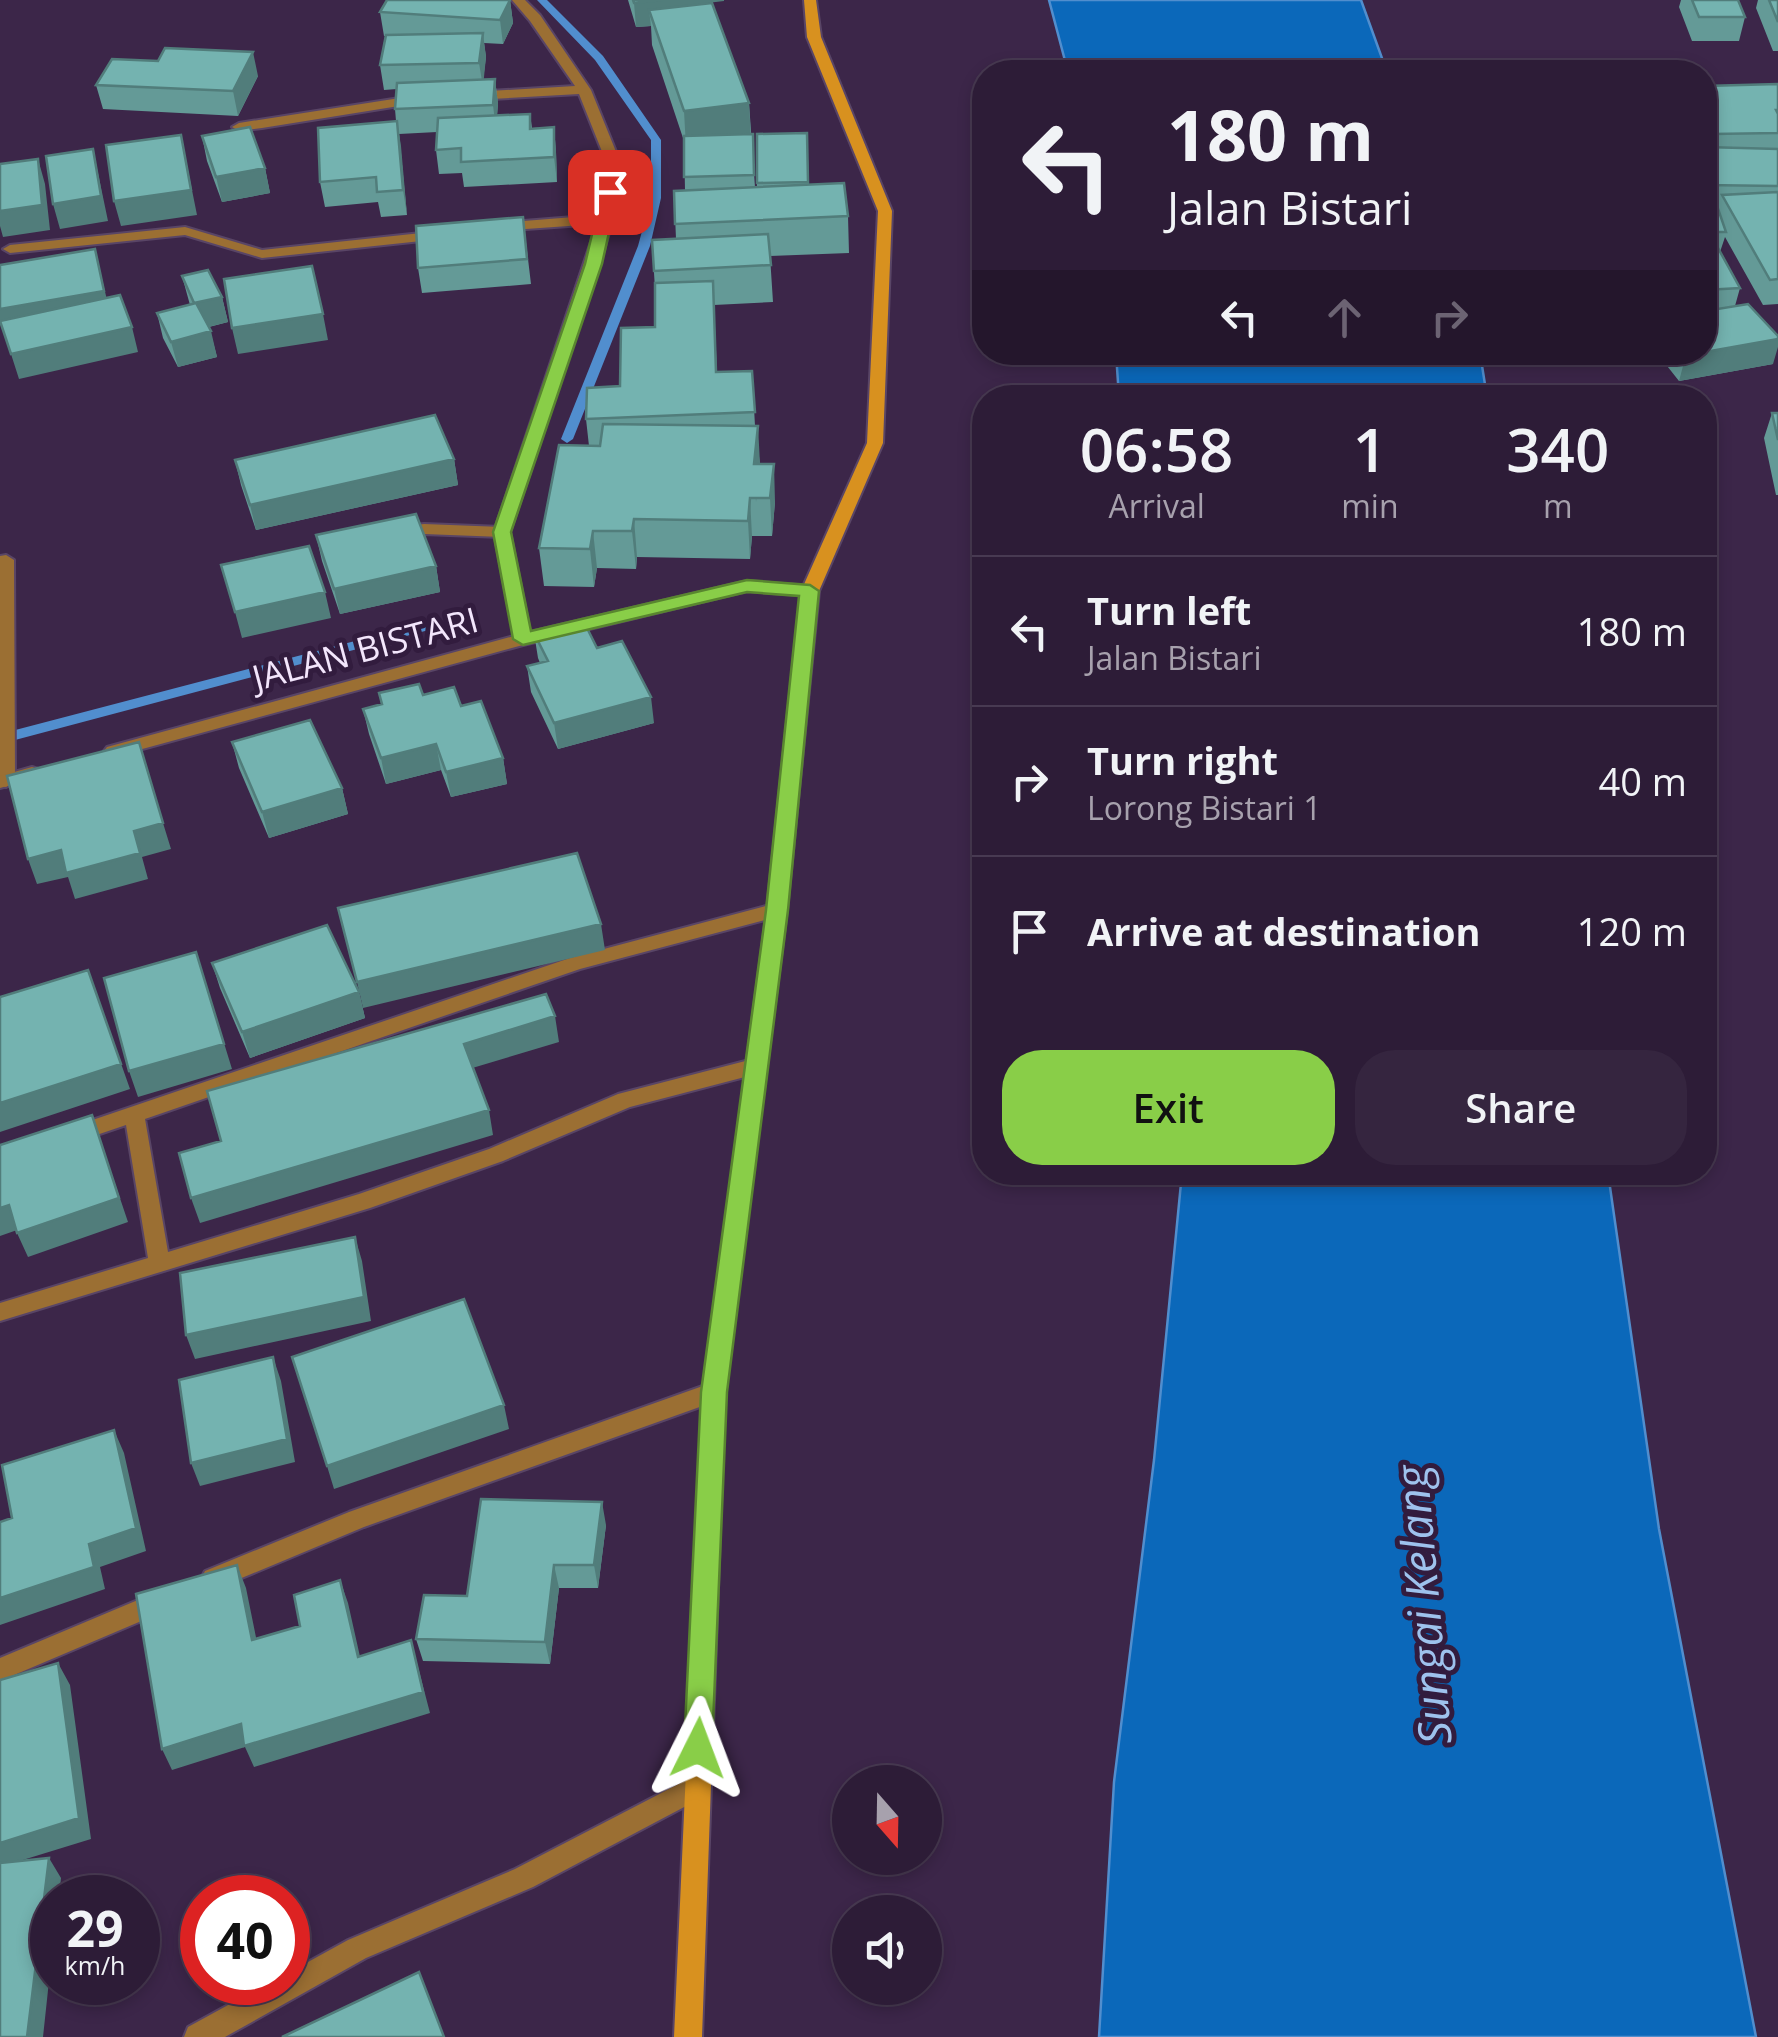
<!DOCTYPE html>
<html lang="en">
<head>
<meta charset="utf-8">
<style>
	body { margin:0; font-family:"Open Sans",sans-serif; background:#35253f; color:#f1f3f6; height:100vh; display:flex; flex-direction:column; font-size:38px; white-space:nowrap }
	* { box-sizing:border-box; margin:0 }
	p { font-size:32px; color:#a7a1ad }
	.icon { flex:none; width:55px; height:55px; fill:none; stroke:currentColor; stroke-width:2; stroke-linecap:round; stroke-linejoin:round }
	.map { position:relative; flex:1; overflow:hidden }
	.side { position:absolute; left:972px; top:385px; width:745px; height:800px; display:flex; flex-direction:column; background:#2d1c37; border-radius:40px; box-shadow:0 5px 15px #0003,0 0 0 2px #483a52 }
	.side>* { flex:none }
	.top-card { position:absolute; left:972px; top:60px; width:745px; height:305px; border-radius:40px; box-shadow:0 5px 15px #0003,0 0 0 2px #483a52; background:#2d1c37; color:#f1f3f6; overflow:hidden }
	.needle { width:65px; rotate:160deg }
	.buttons { position:absolute; left:832px; top:1765px; display:grid; gap:20px }
	.buttons a { display:grid; place-items:center; width:110px; height:110px; border-radius:50%; background:#2d1c37; box-shadow:0 5px 15px #0003,0 0 0 2px #483a52; font-size:50px }
	.speed { position:absolute; left:30px; top:1875px; display:flex; gap:20px; font-size:50px; font-weight:700; text-align:center }
	.speed>* { display:grid; place-content:center; width:130px; height:130px; border-radius:50%; background:#2d1c37; box-shadow:0 5px 15px #0003,0 0 0 2px #483a52; line-height:1 }
	.speed small { font-size:25px; font-weight:400 }
	.speed .limit { border:15px solid #d22; background:#fff; color:#111 }
	.pin { position:absolute; display:grid; place-items:center; width:85px; height:85px; color:#fff; margin:-42px; border-radius:20px; box-shadow:0 5px 15px #0006 }
	.me { position:absolute; width:110px; margin:-55px; rotate:3deg; stroke-linejoin:round; filter:drop-shadow(0 0 8px #0008) }
	.turn { display:flex; align-items:center; gap:35px; height:210px; padding:0 30px; font-size:45px }
	.turn .icon { width:130px; height:130px; stroke-width:2.5 }
	.turn b { display:block; font-size:70px; line-height:85px }
	.lanes { display:flex; align-items:center; height:95px; padding:0 30px; background:#0003; justify-content:center; gap:50px; direction:ltr }
	.lanes .off { opacity:.35 }
	.eta { display:flex; justify-content:space-evenly; align-items:center; height:170px; text-align:center }
	.eta b { font-size:60px; font-weight:600; line-height:70px }
	.primary-button { display:flex; gap:20px; margin-top:auto; padding:20px 30px }
	.primary-button a { flex:1; height:115px; border-radius:40px; background:#89ce48; color:#111; font-size:40px; font-weight:600; line-height:115px; text-align:center }
	.primary-button a+a { background:#35253f; color:#f1f3f6 }
	ul { padding:0; list-style:none }
	li { display:flex; align-items:center; gap:30px; height:150px; padding:0 30px; border-top:2px solid #483a52 }
	li div { flex:1 }
	li b { display:block; font-size:38px }
	li em { font-style:normal }
	.map>svg:first-child { display:block }
</style>
</head>
<body>
<div class="map">
<svg width="1778" height="2037" viewBox="0 0 1778 2037">
	<rect width="100%" height="100%" fill="#3c2649"/>
	<path fill="#0b68ba" stroke="#518ece" stroke-width="2.5" d="M1049 0H1361L1387 72H1068Z
		M1116 353H1480L1487 397H1119Z
		M1182 1173H1608L1659 1529 1756 2037H1099L1114 1782 1154 1460Z"/>
	<g fill="none" stroke-linecap="round" stroke-linejoin="round">
		<path fill="#518ece" fill-rule="evenodd" d="M537 0H547L603 56 661 140V198L650 246 573 439 567 443 561 439 638 246 651 198V140L595 60Z
			M435 620 441 624 440 627 0 744V734Z"/>
		<g stroke="#594566" stroke-width="4">
			<path id="lane" d="M424 524 502 527 510 532 502 537 424 534 394 538 386 533 394 528Z
				M6 555 14 560 15 781 6 787 0 786V556Z"/>
		</g>
		<g stroke="#594566" stroke-width="4">
			<path id="street" d="M512 0H525L540 15 591 90 621 164 613 219 600 264 510 532 530 632 747 581 810 586 819 591 810 596 747 591 523 645 113 757 107 755 104 751 107 747 514 636 494 532 597 224 499 231 492 227 499 223 599 215 607 164 579 94 473 100 466 96 473 92 575 86 530 21Z
				M419 95 424 96V102L262 128 239 131 232 127 239 123Z
				M185 227 262 250 440 231 447 235 440 239 262 258 185 235 10 253 3 249 10 245Z
				M32 767 38 769 41 773 38 777 0 788V776Z
				M777 903 787 910 784 915 580 969 145 1119 168 1252 359 1194 489 1149 618 1094 757 1058 764 1060 767 1066 764 1072 630 1107 503 1161 370 1208 0 1321V1303L148 1258 126 1125 73 1143 66 1141 63 1135 66 1129 570 958Z
				M714 1382 722 1385 725 1392 722 1399 364 1527 213 1590 205 1587 201 1579 205 1571 349 1512Z
				M164 1589 172 1592 176 1600 172 1608 0 1681V1658Z
				M696 1775 705 1778 709 1787 705 1796 533 1887 366 1958 225 2037H184L188 2027 270 1982H288V1973L348 1940 515 1869Z"/>
		</g>
		<g stroke="#594566" stroke-width="4">
			<path id="secondary" d="M804 0H816L821 37 892 211 883 443 819 591 787 910 725 1392 702 2037H674L703 1392 767 910 801 591 867 443 878 211 807 37Z"/>
		</g>
		<use href="#lane" fill="#9b6f33" fill-rule="evenodd"/>
		<use href="#street" fill="#9b6f33" fill-rule="evenodd"/>
		<use href="#secondary" fill="#d8911f" fill-rule="evenodd"/>
	</g>
	<path fill="#649a97" d="M387 0H510L513 23 503 44 484 43 486 57 483 80 495 79 498 104 497 115 530 114 532 128 554 127 556 152 557 182 464 187 462 173 439 174 436 150 437 132 399 134 407 215 381 217 378 202 325 207 320 182 318 128 396 121 395 109 397 89 384 90 380 65 385 36H384L380 12Z
		M628 0H724L684 6 749 103 755 187H757V134L807 133 809 185 848 216 849 253 770 256 773 302 714 305 717 372 752 371 755 426 760 464 775 502 772 536H752L750 559 637 557 636 569 597 568 594 587 544 586 539 548 589 446 586 419 620 386 655 327V289L652 240 676 239 674 191 685 190 684 141 652 45 651 26 636 27Z
		M1681 0H1738L1745 17 1739 41H1692L1679 7Z
		M1758 0H1778V51H1773L1756 8Z
		M258 76 238 116 103 109 96 85Z
		M1778 85V304L1763 305 1725 237 1720 252 1740 288 1735 306 1773 364 1679 381 1656 352H1705V86Z
		M202 136 265 168 270 193 222 202 207 161Z
		M523 217 531 284 422 293 418 268Z
		M182 276 222 297 228 322 209 327 217 357 178 367 163 338 157 313 190 305Z
		M1772 413H1778V495H1776L1764 438Z
		M454 459 458 485 256 530 241 485 235 460Z
		M316 535 436 566 440 592 340 614 322 561Z
		M534 633 597 648 654 723 558 749 531 692 527 666 540 663 538 658Z
		M379 693 423 695 461 706 503 758 507 784 451 797 441 770 386 784 369 734 363 709 381 704Z
		M232 742 342 788 348 814 269 838 239 768Z
		M212 963 359 992 365 1018 250 1058 220 988Z
		M606 1525 598 1588H559L550 1664 423 1661 416 1639 467 1596Z"/>
	<path fill="#517d7b" d="M510 0 513 23 503 44 500 20Z
		M663 0H724V1L649 10 651 26 636 27 634 3Z
		M483 33 486 57 483 87 479 63Z
		M253 52 258 76 238 116 233 91Z
		M495 79 498 104 496 130 493 105Z
		M749 103 751 139 686 147 684 111Z
		M397 121 401 146 407 215 403 190Z
		M554 127 556 152 557 182 554 157Z
		M181 135 197 215 121 226 114 201Z
		M93 149 108 221 60 229 53 204Z
		M38 159 45 184 50 230 3 237 0 226V211Z
		M265 168 270 193 222 202 216 177Z
		M95 249 111 317 0 322V309Z
		M222 297 228 322 200 329 194 303Z
		M323 314 328 340 238 354 232 328Z
		M132 327 138 352 19 379 11 354Z
		M211 331 217 357 178 367 171 342Z
		M1778 339V347L1773 364 1679 381 1686 355Z
		M758 426 760 464 756 502 754 464Z
		M454 459 458 485 256 530 250 505Z
		M774 464 775 502 772 536 770 498Z
		M750 498 752 536 750 559 748 521Z
		M634 519 637 557 636 569 632 531Z
		M593 531 597 568 594 587 590 549Z
		M436 566 440 592 340 614 334 589Z
		M325 592 331 618 242 638 235 612Z
		M651 697 654 723 558 749 554 723Z
		M436 744 441 770 386 784 381 758Z
		M503 758 507 784 451 797 446 772Z
		M342 788 348 814 269 838 262 812Z
		M163 823 171 849 142 857 148 879 75 899 68 877 37 884 28 859Z
		M601 924 605 950 363 1008 357 982Z
		M196 952 232 1069 138 1097 129 1071Z
		M88 970 130 1089 0 1132V1103Z
		M359 992 365 1018 250 1058 242 1032Z
		M555 1016 559 1042 469 1069 464 1044Z
		M489 1110 493 1135 200 1223 191 1198Z
		M92 1115 128 1222 28 1257 17 1233Z
		M9 1205 20 1229 0 1236V1208Z
		M355 1237 362 1261 371 1321 195 1359 186 1335Z
		M273 1357 281 1381 295 1462 200 1486 191 1463Z
		M504 1405 509 1429 334 1489 327 1466Z
		M114 1430 124 1453 146 1551 100 1567 105 1589 0 1625V1598L89 1544Z
		M602 1502 606 1525 598 1588 594 1565Z
		M237 1565 246 1588 261 1662 252 1640Z
		M554 1565 559 1588 550 1664 545 1642Z
		M340 1580 348 1603 365 1679 358 1657Z
		M411 1640 430 1713 254 1767 245 1747 172 1770 162 1749Z
		M58 1663 70 1685 91 1839 0 1867V1843Z
		M49 1858 61 1878 59 1898H52V1953L43 2037H27Z"/>
	<path fill="#74b3b0" stroke="#517d7b" stroke-width="2.5" d="M387 0H510L500 20 380 12Z
		M633 0H663L634 3Z
		M1692 0H1738L1745 17H1699Z
		M1769 0H1778V22Z
		M712 3 749 103 684 111 649 10Z
		M483 33 479 63 380 65 386 35Z
		M165 48 253 52 233 91 96 85 112 59 158 61Z
		M495 79 493 105 395 109 397 83Z
		M1778 84V110H1776L1778 114V133L1712 134 1705 120V86Z
		M530 114V129L554 127V157L461 162V148L436 150 438 118Z
		M397 121 403 190 377 192 376 177 320 182 318 128Z
		M250 127 265 168 216 177 202 136Z
		M807 133 808 182 757 183V134Z
		M753 134 754 175 684 177V136Z
		M181 135 191 190 114 201 106 145Z
		M1705 147 1778 149V186L1705 185Z
		M93 149 101 196 53 204 46 156Z
		M38 159 42 205 0 211V164Z
		M844 183 848 216 675 224 674 191Z
		M1778 192V279L1770 280 1722 195Z
		M1705 194H1713L1726 232H1705Z
		M523 217 527 259 418 268 416 226Z
		M768 234 771 265 654 271 652 240Z
		M1705 237H1712L1740 288 1705 290Z
		M95 249 104 291 0 309V265Z
		M312 266 323 314 232 328 224 279Z
		M208 270 222 297 194 303 182 276Z
		M713 281 716 372 752 371 755 412 586 419 587 388 620 386 621 328 655 327V283Z
		M120 295 132 327 11 354 0 321Z
		M196 303 211 331 171 342 157 313Z
		M1748 304 1778 336V339L1705 352V311Z
		M1772 413H1778V440Z
		M435 415 454 459 250 505 235 460Z
		M603 424 758 426 754 464H774L770 498H750L748 521 634 519 632 531H593L590 549 539 548 559 445 600 446Z
		M416 514 436 566 334 589 316 535Z
		M309 546 325 592 235 612 221 565Z
		M583 620 597 648 622 641 651 697 554 723 527 666 548 661 534 633Z
		M419 684 423 695 454 687 461 706 481 701 503 758 446 772 436 744 381 758 363 709 382 704 379 693Z
		M310 720 342 788 262 812 232 742Z
		M139 742 163 823 134 831 140 853 66 873 61 850 28 859 7 776Z
		M577 853 601 924 357 982 338 908Z
		M327 925 359 992 242 1032 212 963Z
		M196 952 224 1044 129 1071 104 978Z
		M88 970 121 1064 0 1103V997Z
		M546 994 555 1016 464 1044 489 1110 191 1198 179 1153 221 1141 207 1091Z
		M92 1115 119 1198 17 1233 9 1205 0 1208V1145Z
		M355 1237 364 1297 186 1335 180 1273Z
		M464 1299 504 1405 327 1466 292 1357Z
		M273 1357 287 1439 191 1463 179 1380Z
		M114 1430 136 1528 89 1544 94 1567 0 1598V1522L12 1518 2 1465Z
		M481 1499 602 1502 594 1565H554L545 1642 416 1639 424 1595 467 1596Z
		M237 1565 252 1640 300 1626 294 1595 340 1580 358 1657 411 1640 423 1692 244 1746 241 1724 162 1749 136 1594Z
		M58 1663 79 1818 0 1843V1680Z
		M49 1858 27 2037H0V1863Z
		M419 1972 444 2037H282Z"/>
	<path fill="#89ce48" stroke="#59862f" stroke-width="2.5" d="M610 187 618 192 602 264 511 532 531 631 747 580 810 585 819 591 788 910 727 1392 712 1748 708 1757 698 1761 688 1757 684 1748 701 1392 766 910 799 596 747 592 523 645 513 639 493 532 585 264 602 192Z"/>
	<g text-anchor="middle" dominant-baseline="central" stroke-width="10" stroke-linejoin="round" paint-order="stroke">
		<g font-size="35" fill="#f3e6fc" stroke="#321c3e">
			<text transform="translate(365 648) rotate(-15)">JALAN BISTARI</text>
		</g>
		<g font-size="45" font-style="italic" fill="#9ec2ed" stroke="#321c3e">
			<text transform="translate(1422 1605) rotate(-95)">Sungai Kelang</text>
		</g>
	</g>
</svg>
<div class="buttons">
<a><svg class="needle" viewBox="-14 -14 28 28"><path d="M0-13l5 13h-10z" fill="#e53935"/><path d="M0 13l5-13h-10z" fill="#a7a1ad"/></svg></a>
<a><svg class="icon" aria-label="sound" viewBox="0 0 24 24"><path d="M4 9h4l5-4v14l-5-4H4zM17 9q2 3 0 6"/></svg></a>
</div>
<div class="speed"><div>29<small>km/h</small></div><div class="limit">40</div></div>
<div class="pin" style="left:610px;top:192px;background:#d93025"><svg class="icon" aria-label="arrive" viewBox="0 0 24 24"><path d="M6 21V4h12l-3 4 3 4H6"/></svg></div>
<svg class="me" style="left:698px;top:1748px" viewBox="-20 -20 40 40"><path d="M0-17L14 15 0 8-14 15z" fill="#89ce48" stroke="#fff" stroke-width="4"/></svg>
<div class="top-card">
<div class="turn"><svg class="icon" aria-label="left" viewBox="0 0 24 24"><path d="M17 20v-9H6M10 6l-5 5 5 5"/></svg><div><b>180 m</b>Jalan Bistari</div></div>
<div class="lanes"><svg class="icon" aria-label="left" viewBox="0 0 24 24"><path d="M17 20v-9H6M10 6l-5 5 5 5"/></svg><svg class="icon off" aria-label="ahead" viewBox="0 0 24 24"><path d="M12 20V5M6 11l6-6 6 6"/></svg><svg class="icon off" aria-label="right" viewBox="0 0 24 24"><path d="M7 20v-9h11M14 6l5 5-5 5"/></svg></div>
</div>
<section class="side">
<div class="eta">
<div><b>06:58</b><p>Arrival</p></div>
<div><b>1</b><p>min</p></div>
<div><b>340</b><p>m</p></div>
</div>
<ul>
<li><svg class="icon" aria-label="left" viewBox="0 0 24 24"><path d="M17 20v-9H6M10 6l-5 5 5 5"/></svg><div><b>Turn left</b><p>Jalan Bistari</p></div><em>180 m</em></li>
<li><svg class="icon" aria-label="right" viewBox="0 0 24 24"><path d="M7 20v-9h11M14 6l5 5-5 5"/></svg><div><b>Turn right</b><p>Lorong Bistari 1</p></div><em>40 m</em></li>
<li><svg class="icon" aria-label="arrive" viewBox="0 0 24 24"><path d="M6 21V4h12l-3 4 3 4H6"/></svg><div><b>Arrive at destination</b></div><em>120 m</em></li>
</ul>
<div class="primary-button"><a>Exit</a><a>Share</a></div>
</section>
</div>
</body>
</html>
